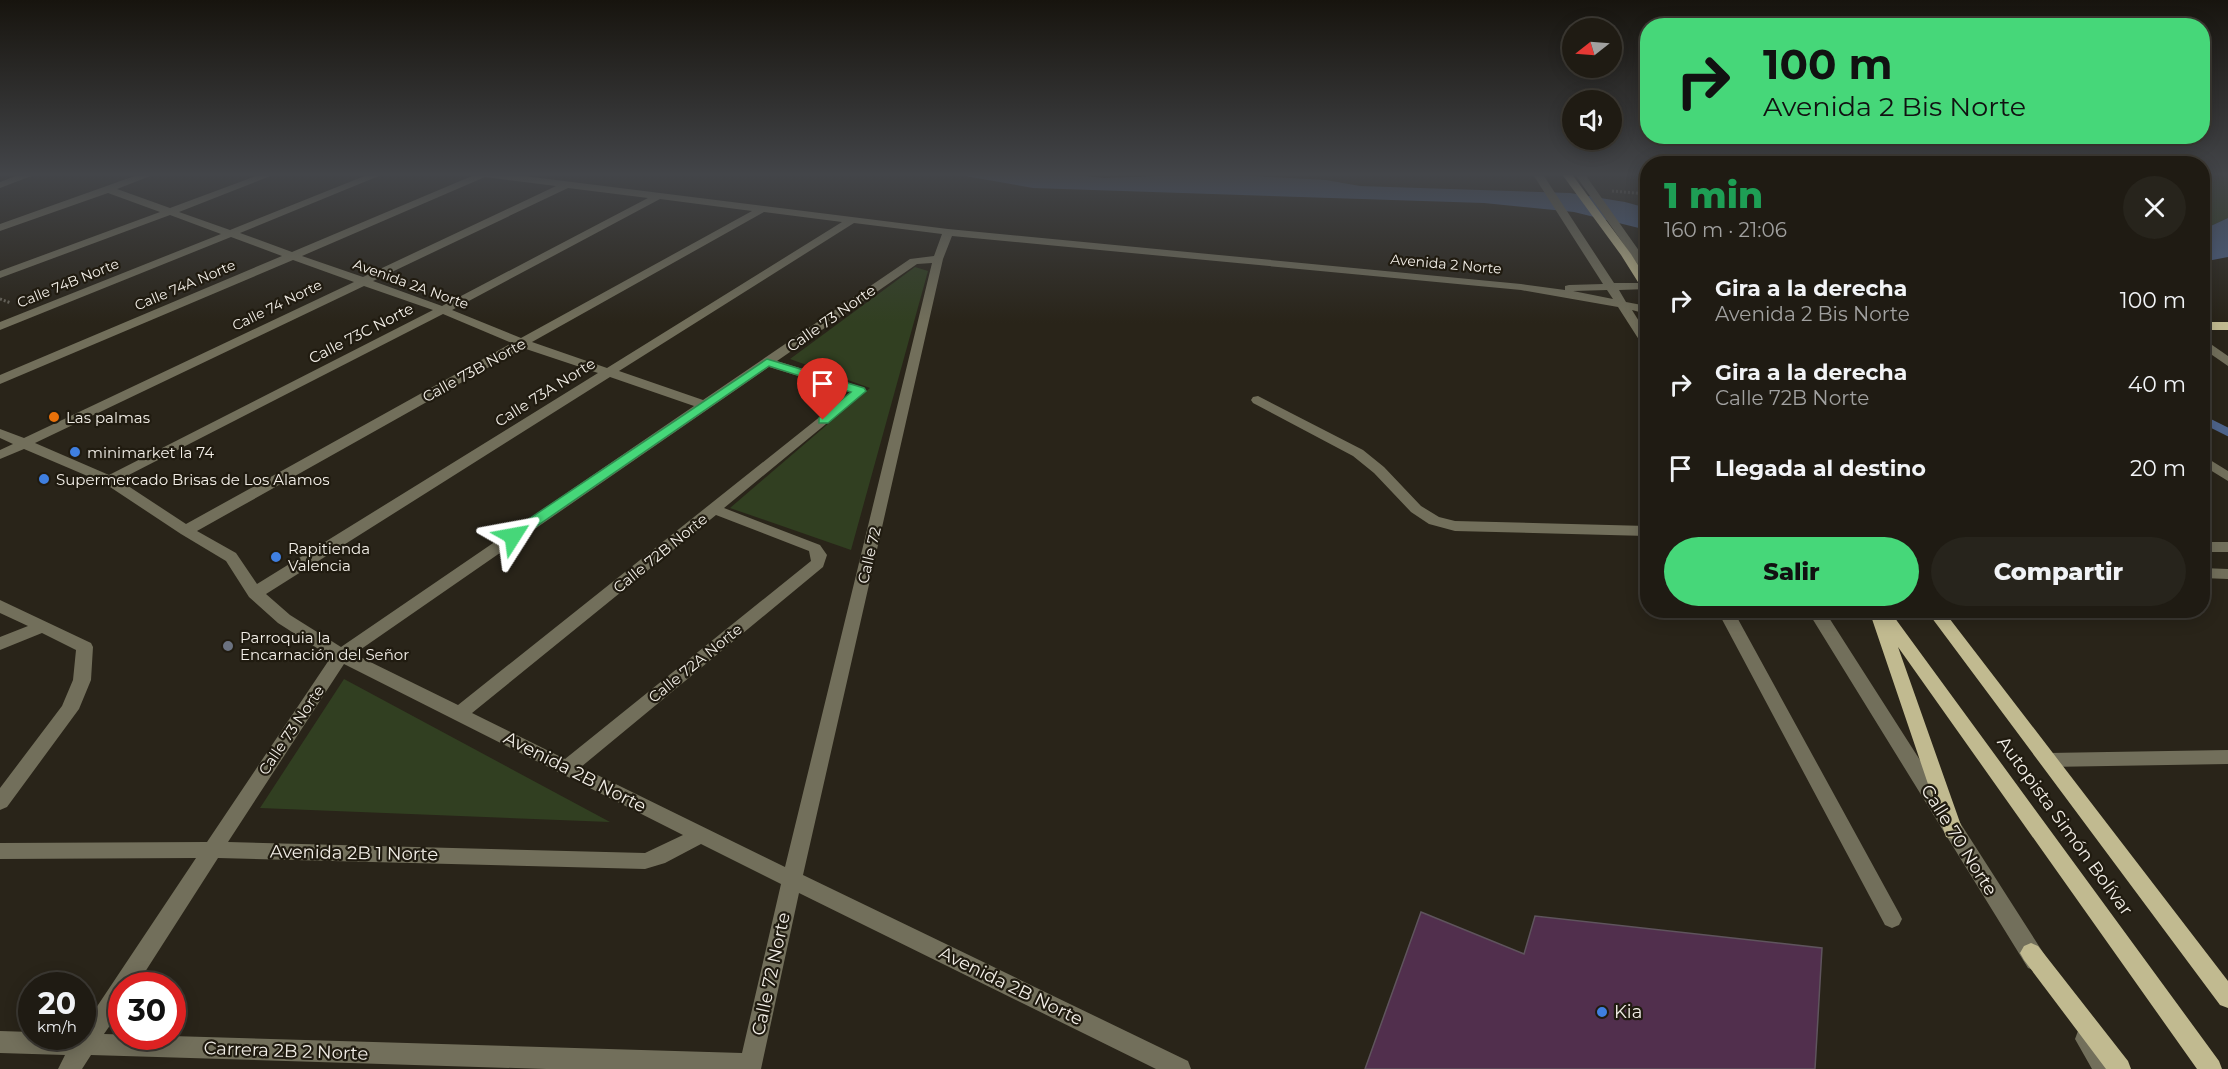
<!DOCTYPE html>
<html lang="es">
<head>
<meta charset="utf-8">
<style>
	body { margin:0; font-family:Montserrat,sans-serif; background:#27241c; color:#f1f3f6; height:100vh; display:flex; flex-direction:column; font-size:22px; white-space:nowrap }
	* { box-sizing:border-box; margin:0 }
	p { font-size:20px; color:#a1a1a0 }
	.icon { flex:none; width:33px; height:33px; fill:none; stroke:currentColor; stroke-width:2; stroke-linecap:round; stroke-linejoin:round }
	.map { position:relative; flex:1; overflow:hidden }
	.details { position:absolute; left:1640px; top:156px; width:570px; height:462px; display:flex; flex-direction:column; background:#1f1b13; border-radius:24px; box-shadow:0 3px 15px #0003,0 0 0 2px #3c3933 }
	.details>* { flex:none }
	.banner { position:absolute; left:1640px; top:18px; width:570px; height:126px; border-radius:24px; box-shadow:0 3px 15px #0003,0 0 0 2px #3c3933; background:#46d779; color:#111; overflow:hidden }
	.needle { width:39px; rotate:253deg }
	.tools { position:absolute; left:1562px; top:18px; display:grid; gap:12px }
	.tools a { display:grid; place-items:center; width:60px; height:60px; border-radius:50%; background:#1f1b13; box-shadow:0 3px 15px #0003,0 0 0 2px #3c3933; font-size:30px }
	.speed { position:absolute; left:18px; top:972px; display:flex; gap:12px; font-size:30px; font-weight:700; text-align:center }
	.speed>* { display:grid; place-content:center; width:78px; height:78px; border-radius:50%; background:#1f1b13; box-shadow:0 3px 15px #0003,0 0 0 2px #3c3933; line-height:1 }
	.speed small { font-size:15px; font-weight:400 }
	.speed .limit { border:9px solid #d22; background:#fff; color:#111 }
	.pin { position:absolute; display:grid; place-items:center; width:51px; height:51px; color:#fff; margin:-62px -26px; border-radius:50% 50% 50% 0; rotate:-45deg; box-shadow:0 0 6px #0007 }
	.pin .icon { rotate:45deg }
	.me { position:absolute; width:66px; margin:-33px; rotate:56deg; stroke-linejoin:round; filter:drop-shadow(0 0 4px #0008) }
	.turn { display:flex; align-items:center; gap:21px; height:126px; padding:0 24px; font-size:27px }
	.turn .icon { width:78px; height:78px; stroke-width:2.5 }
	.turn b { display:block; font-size:42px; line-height:51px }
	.round { display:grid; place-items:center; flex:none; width:63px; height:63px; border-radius:32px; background:#27241c }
	.overview { display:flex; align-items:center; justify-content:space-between; height:102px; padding:0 24px }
	h1 { font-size:36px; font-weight:800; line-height:45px; color:#1e9e55 }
	.cta { display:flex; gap:12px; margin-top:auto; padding:12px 24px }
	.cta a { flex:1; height:69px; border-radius:36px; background:#46d779; color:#111; font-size:24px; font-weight:800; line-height:69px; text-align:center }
	.cta a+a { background:#27241c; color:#f1f3f6 }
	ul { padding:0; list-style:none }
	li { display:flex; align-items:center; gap:18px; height:84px; padding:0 24px }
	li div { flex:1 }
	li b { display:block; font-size:22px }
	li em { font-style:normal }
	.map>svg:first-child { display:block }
</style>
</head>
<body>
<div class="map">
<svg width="2228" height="1069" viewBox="0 0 2228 1069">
	<rect width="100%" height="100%" fill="#292419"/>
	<path fill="#313f21" d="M2202 173H2228V218L2202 230Z
		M915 267 928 271 851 550 730 508 870 388 790 359Z
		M344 679 610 822 260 808Z"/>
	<path fill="#4e648b" d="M948 173H1058L1104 178 1214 174 1326 180 1360 186 1570 193 1625 202 1647 208V230L1574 212 1484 203 1033 188Z
		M2228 218V257L2202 262V230Z"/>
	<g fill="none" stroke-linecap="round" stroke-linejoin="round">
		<path stroke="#4e648b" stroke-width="8" d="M2202 419 2228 432"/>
	</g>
	<path fill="#512f4d" stroke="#5f545d" stroke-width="1.5" d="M1421 912 1524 954 1535 916 1822 948 1815 1069H1365Z"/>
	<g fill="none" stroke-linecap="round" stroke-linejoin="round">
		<path stroke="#69655b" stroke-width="3" stroke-dasharray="2 2" stroke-linecap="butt" d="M1612 191 1647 194
			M0 299 11 303"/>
		<path fill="#726f5b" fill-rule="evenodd" d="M24 173H39L0 188V182Z
			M143 173H158L117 189 170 208 264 173H278L179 212 230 230 372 173H386L240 233 292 252 472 176 469 173H499L948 229 1521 284 1565 290V286L1569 285 1603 284 1532 173H1542L1614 283H1647V289L1619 290 1626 302 1647 306V314L1632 310 1647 334V347L1643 346 1618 307 1521 290 952 236 943 259 803 875 1188 1061 1191 1069H1156L799 893 761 1069H546L91 1055 82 1069H58L65 1055 0 1053V1031L32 1032V1036H82V1029L196 858 0 859V843L207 842 331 657 278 623 249 597 226 561 181 534 104 483 24 449 0 459V450L13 444 0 438V429L24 438 354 282 293 260 0 384V375L282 256 231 237 0 330V322L221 234 170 215 0 278V271L160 212 108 193 0 231V224ZM485 177 556 186 363 277 302 256ZM568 188 648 198 442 306 373 281ZM660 199 752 211 521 338 452 310ZM764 212 842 222 607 368 532 342ZM854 223 942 234 934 256 910 259 703 400 619 371ZM932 263 785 867 581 767 823 567 827 555 820 545 724 508 866 391 865 388 777 361 917 264ZM364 286 433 310 109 475 35 443ZM1607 290 1613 299 1573 291ZM443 314 512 343 186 524 119 480ZM523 348 598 373 257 584 236 553 197 531ZM769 367 851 392 458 705 354 654ZM610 377 694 406 341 647 290 615 266 594ZM716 515 809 551 811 561 565 759 472 713ZM344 664 683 835 645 853 228 842ZM701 844 781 884 742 1053 104 1034 122 1008V986H136L218 858 645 869 665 863Z
			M1574 173H1584L1647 262V273L1643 272Z
			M2202 338 2228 356V366L2202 348Z
			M1258 396 1363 450 1384 467 1421 506 1439 517 1455 521 1647 526V536L1455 531 1429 524 1411 512 1374 473 1353 456 1253 403 1251 400 1253 397Z
			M2202 455 2228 471V481L2202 465Z
			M2202 542H2228V552H2202Z
			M2202 568 2228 569V579L2202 578Z
			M0 600 91 643 93 647 91 680 79 709 7 807 0 810V788L62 706 73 680 76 650 42 633 0 650V637L28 626 0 613Z
			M1717 610H1733L1899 913 1902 919 1899 925 1892 928 1885 925Z
			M1807 610H1824L2044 954 2047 961 2044 968 2036 971 2028 968Z
			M2228 750V764L2048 767 2042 765 2039 760 2042 755 2048 753Z
			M2086 1028 2094 1031 2116 1069H2092L2075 1039 2078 1031Z"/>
		<path fill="#c1ba90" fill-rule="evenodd" d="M1561 173H1571L1631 254 1647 279V291L1643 290 1621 255Z
			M2202 322H2228V330H2202Z
			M1872 610H1889L2219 1061 2222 1069H2197L1898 647 1963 831 1960 837 1953 839 1946 837 1872 619 1875 615Z
			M1926 610H1943L2228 981V1008L2220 1005Z
			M2031 943 2038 946 2128 1061 2131 1069H2106L2024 960 2020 953 2024 946Z"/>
	</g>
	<linearGradient id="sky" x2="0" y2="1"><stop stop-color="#17140e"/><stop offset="0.54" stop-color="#434549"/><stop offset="1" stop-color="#434549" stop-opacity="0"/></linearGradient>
	<rect width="2228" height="323" fill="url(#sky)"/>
	<path fill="#46d779" stroke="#2e8c4f" stroke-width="1.5" d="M767 359 864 388 866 391 828 423H819V418L851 392 769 366 518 539H508L506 536 508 533Z"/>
	<circle fill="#e8710a" stroke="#201b10" stroke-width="2" cx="54" cy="417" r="6"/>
	<g fill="#3f7fe0" stroke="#201b10" stroke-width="2">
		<circle cx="75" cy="452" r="6"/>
		<circle cx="44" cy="479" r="6"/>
		<circle cx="276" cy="557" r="6"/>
		<circle cx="1602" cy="1012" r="6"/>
	</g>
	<circle fill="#6b7280" stroke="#201b10" stroke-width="2" cx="228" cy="646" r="6"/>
	<g text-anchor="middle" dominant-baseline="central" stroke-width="4.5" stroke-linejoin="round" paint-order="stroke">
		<g font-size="14" fill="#f2eee7" stroke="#201b10">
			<text transform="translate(1446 264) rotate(5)">Avenida 2 Norte</text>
			<text transform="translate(68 283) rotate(-22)">Calle 74B Norte</text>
			<text transform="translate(411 284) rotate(20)">Avenida 2A Norte</text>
			<text transform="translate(185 285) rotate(-23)">Calle 74A Norte</text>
			<text transform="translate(277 305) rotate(-26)">Calle 74 Norte</text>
		</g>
		<g font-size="15" fill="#f2eee7" stroke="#201b10">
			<text transform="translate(831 318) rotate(-35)">Calle 73 Norte</text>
			<text transform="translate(361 333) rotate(-27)">Calle 73C Norte</text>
			<text transform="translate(474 370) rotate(-29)">Calle 73B Norte</text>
			<text transform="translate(545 392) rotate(-32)">Calle 73A Norte</text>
			<text transform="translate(660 553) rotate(-39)">Calle 72B Norte</text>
			<text transform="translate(869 555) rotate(-77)">Calle 72</text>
			<text transform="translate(695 663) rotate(-39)">Calle 72A Norte</text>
			<text transform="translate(291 730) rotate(-56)">Calle 73 Norte</text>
		</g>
		<g font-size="15" fill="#f2eee7" stroke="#201b10" text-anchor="start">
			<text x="66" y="417">Las palmas</text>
			<text x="87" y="452">minimarket la 74</text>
			<text x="56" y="479">Supermercado Brisas de Los Alamos</text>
			<text x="288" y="548">Rapitienda<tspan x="288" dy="17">Valencia</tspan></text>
			<text x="240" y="637">Parroquia la<tspan x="240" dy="17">Encarnación del Señor</tspan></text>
		</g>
		<g font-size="18" fill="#f2eee7" stroke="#201b10">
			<text transform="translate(575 772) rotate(27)">Avenida 2B Norte</text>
			<text transform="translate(2065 826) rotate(54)">Autopista Simón Bolívar</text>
			<text transform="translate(1959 840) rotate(58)">Calle 70 Norte</text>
			<text transform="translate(354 853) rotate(1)">Avenida 2B 1 Norte</text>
			<text transform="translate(771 974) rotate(-78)">Calle 72 Norte</text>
			<text transform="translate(1011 986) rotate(26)">Avenida 2B Norte</text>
			<text transform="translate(286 1051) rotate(2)">Carrera 2B 2 Norte</text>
		</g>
		<g font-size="18" fill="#f2eee7" stroke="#201b10" text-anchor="start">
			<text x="1614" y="1012">Kia</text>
		</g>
	</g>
</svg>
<div class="tools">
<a><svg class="needle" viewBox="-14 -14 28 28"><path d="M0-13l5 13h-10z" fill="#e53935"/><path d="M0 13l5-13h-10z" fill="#a1a1a0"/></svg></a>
<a><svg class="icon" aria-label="sound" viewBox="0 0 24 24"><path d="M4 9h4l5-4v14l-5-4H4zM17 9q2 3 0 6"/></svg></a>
</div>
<div class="speed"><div>20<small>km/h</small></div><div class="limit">30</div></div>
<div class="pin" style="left:823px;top:420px;background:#d93025"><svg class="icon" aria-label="arrive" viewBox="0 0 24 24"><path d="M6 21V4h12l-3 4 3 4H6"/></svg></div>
<svg class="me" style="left:513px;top:536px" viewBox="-20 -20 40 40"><path d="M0-17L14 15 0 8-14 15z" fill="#46d779" stroke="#fff" stroke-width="4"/></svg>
<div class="banner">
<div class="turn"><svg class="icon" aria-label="right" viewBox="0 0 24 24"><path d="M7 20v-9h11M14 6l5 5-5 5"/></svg><div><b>100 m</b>Avenida 2 Bis Norte</div></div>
</div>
<section class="details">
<div class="overview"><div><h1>1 min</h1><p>160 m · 21:06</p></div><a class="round"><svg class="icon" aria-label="close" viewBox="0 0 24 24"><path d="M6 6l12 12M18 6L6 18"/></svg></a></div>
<ul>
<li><svg class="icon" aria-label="right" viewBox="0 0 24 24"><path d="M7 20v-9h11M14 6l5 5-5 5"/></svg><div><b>Gira a la derecha</b><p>Avenida 2 Bis Norte</p></div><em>100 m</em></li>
<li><svg class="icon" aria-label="right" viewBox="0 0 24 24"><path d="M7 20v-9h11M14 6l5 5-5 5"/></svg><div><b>Gira a la derecha</b><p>Calle 72B Norte</p></div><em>40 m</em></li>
<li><svg class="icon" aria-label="arrive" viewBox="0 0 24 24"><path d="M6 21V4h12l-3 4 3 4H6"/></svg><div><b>Llegada al destino</b></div><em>20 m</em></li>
</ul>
<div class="cta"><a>Salir</a><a>Compartir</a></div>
</section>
</div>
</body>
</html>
